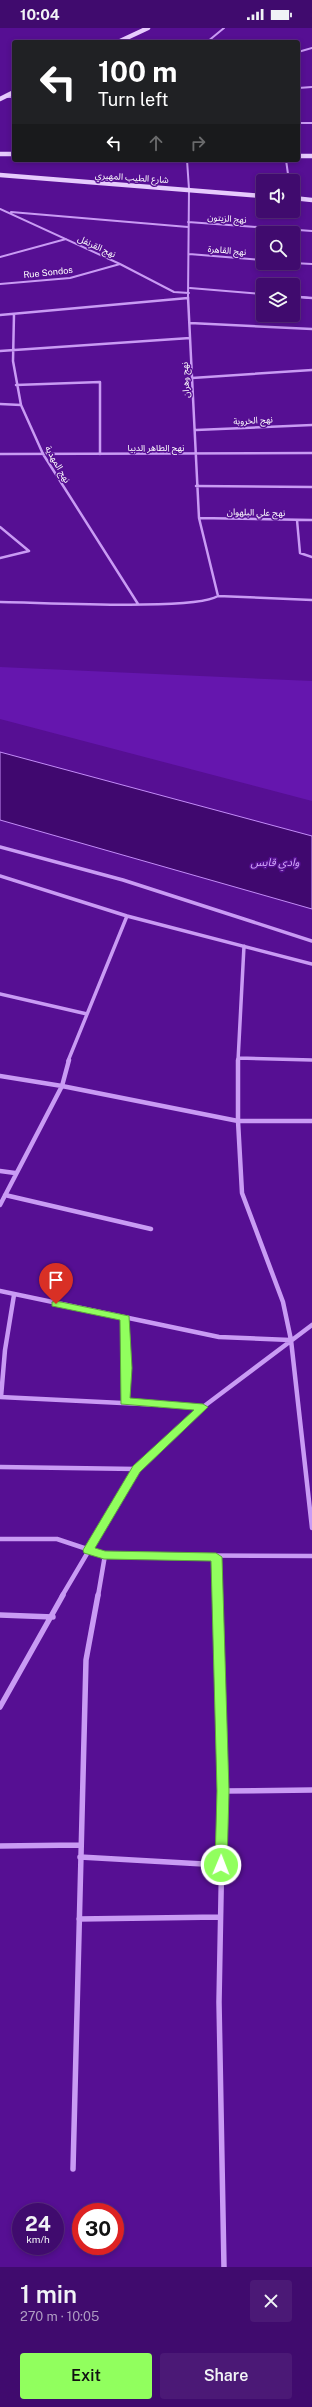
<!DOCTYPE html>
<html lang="en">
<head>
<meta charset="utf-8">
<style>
	body { margin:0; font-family:"Public Sans","Noto Sans Arabic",sans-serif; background:#4b1976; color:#f1f3f6; height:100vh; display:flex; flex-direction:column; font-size:15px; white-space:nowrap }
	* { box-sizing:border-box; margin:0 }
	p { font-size:13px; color:#ae9bc2 }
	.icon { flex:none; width:22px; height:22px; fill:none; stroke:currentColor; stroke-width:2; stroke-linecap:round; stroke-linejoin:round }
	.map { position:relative; height:2239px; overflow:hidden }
	.side { display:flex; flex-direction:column; background:#400b6e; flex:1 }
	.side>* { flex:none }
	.banner { position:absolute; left:12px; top:12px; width:288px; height:122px; border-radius:4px; box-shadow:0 2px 6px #0003,0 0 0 1px #592b81; background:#202124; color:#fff; overflow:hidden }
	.buttons { position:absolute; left:256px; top:146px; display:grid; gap:8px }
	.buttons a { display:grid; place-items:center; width:44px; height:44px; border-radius:4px; background:#400b6e; box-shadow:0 2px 6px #0003,0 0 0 1px #592b81; font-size:20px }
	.speed { position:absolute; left:12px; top:2175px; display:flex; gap:8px; font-size:20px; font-weight:700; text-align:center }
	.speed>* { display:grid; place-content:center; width:52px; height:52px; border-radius:50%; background:#400b6e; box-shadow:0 2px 6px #0003,0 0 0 1px #592b81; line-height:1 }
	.speed small { font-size:10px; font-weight:400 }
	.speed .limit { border:6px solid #d22; background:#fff; color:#111 }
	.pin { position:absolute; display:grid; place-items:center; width:34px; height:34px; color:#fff; margin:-41px -17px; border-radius:50% 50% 50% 0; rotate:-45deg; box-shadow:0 0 4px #0007 }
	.pin .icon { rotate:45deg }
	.me { position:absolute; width:44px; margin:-22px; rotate:1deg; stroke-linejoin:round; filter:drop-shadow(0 0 3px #0008) }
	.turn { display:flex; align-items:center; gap:14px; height:84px; padding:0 20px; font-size:18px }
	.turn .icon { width:52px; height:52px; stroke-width:2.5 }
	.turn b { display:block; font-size:28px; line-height:34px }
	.lanes { display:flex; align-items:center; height:38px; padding:0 20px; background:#0003; justify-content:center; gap:20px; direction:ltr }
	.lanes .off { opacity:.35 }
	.round { display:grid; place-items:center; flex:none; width:42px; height:42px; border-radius:4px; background:#4b1976 }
	.overview { display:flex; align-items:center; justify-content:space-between; height:68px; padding:0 20px }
	h1 { font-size:24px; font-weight:600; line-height:30px }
	.button { display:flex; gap:8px; margin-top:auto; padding:8px 20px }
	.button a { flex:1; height:46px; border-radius:4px; background:#91ff5e; color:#111; font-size:16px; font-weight:600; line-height:46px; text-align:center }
	.button a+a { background:#4b1976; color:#f1f3f6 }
	.status { display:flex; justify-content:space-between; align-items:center; height:28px; padding:0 20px; background:#400b6e; direction:ltr }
	.status svg { height:11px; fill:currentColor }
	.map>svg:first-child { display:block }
</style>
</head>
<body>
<div class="status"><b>10:04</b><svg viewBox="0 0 49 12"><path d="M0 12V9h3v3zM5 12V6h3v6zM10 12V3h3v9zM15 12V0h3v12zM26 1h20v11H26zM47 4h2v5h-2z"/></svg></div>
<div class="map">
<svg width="312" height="2239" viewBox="0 0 312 2239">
	<rect width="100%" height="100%" fill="#560f93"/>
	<path fill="#6516ae" d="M0 639 312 653V773L0 691Z"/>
	<path fill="#40086f" stroke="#c38cf8" d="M0 724 312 808V881L0 792Z"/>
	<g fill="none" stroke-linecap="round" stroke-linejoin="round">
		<path stroke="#c99bf4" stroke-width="2" d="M207 14 224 0
			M298 24 312 20
			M298 60 312 59
			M4 69H14
			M298 95H312
			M187 132 189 161 188 270
			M286 132 289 153
			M0 181 120 236 174 264 189 265
			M11 184 188 199
			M188 194 312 203
			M189 226 263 232
			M0 229 66 211
			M293 235 312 236
			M0 256 70 250 120 236
			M190 260 263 266
			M293 268 309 270"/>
		<path stroke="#c99bf4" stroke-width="2.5" d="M188 269 199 490 218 568
			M299 269 312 270
			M14 286 13 333 21 377 43 426 138 576
			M0 287 188 270
			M190 295 312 301
			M0 323 190 310
			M192 350 312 342
			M16 357 100 354V426
			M0 376 21 377
			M196 402 312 397
			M0 426 312 425
			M196 458 312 459
			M199 490 312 492
			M297 492 300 525 312 529
			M0 499 29 523 0 530
			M0 574C37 574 195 583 218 568L312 572"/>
		<path stroke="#c99bf4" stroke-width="3.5" d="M0 819 123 852 312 913
			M0 848 127 888 312 936
			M0 966 87 986
			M238 1030 312 1032
			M68 1033 127 888
			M238 1033 244 918"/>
		<path stroke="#c99bf4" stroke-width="4.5" d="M238 1032V1093L242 1165 283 1274 291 1312 312 1500
			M0 1048 62 1058 238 1093H312
			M0 1143 15 1145
			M5 1167 151 1201
			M0 1177 62 1058 69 1032
			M0 1263 219 1309 290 1312
			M0 1369 203 1379
			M1 1369 5 1322 14 1267
			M124 1374 127 1340 125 1290
			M0 1439 137 1441
			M0 1511H57L105 1527 312 1528
			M216 1529 217 1568
			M62 1568 137 1441 203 1379 312 1297
			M98 1568 105 1527"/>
		<path stroke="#c99bf4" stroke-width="5.5" d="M217 1567 223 1763 219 1974 224 2239
			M0 1587 53 1589
			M0 1679 63 1567
			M223 1763 312 1762
			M0 1818 80 1817
			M80 1829 221 1837
			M79 1891 220 1889
			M73 2141 86 1632 98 1567"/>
		<path stroke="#e6cbfd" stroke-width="4.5" d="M118 14 148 0
			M0 71 14 64
			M0 126H14
			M298 128H312
			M0 147 263 168
			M293 170 312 172"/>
	</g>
	<path fill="#91ff5e" stroke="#5ea63d" d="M56 1273 129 1288 132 1340 130 1370 203 1376 208 1379 140 1444 95 1520 105 1523 216 1525 222 1529 229 1763 227 1837 221 1842 215 1837 217 1763 211 1533 104 1531 84 1525 83 1522 133 1438 194 1382 121 1376 120 1292 52 1278V1274Z"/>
	<g text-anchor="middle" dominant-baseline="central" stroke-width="3" stroke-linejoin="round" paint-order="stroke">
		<g font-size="9" fill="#fff" stroke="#560f93">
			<text transform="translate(132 149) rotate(4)">شارع الطيب المهيري</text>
			<text transform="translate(227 190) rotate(4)">نهج الزيتون</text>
			<text transform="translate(97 218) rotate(25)">نهج القرنفل</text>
			<text transform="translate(227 222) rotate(5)">نهج القاهرة</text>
			<text transform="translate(48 244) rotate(-6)">Rue Sondos</text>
			<text transform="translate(185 352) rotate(-93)">نهج وهران</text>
			<text transform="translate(253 392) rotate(-3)">نهج الخروبة</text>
			<text x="156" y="419">نهج الطاهر الدبيا</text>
			<text transform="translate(58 436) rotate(60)">نهج المهدية</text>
			<text transform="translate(256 484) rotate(1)">نهج علي البلهوان</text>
		</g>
		<g font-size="11" font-style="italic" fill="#d2a7fb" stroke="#560f93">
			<text x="275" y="834">وادي قابس</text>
		</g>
	</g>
</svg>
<div class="buttons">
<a><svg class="icon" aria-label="sound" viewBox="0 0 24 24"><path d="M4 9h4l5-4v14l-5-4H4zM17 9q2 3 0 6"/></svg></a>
<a><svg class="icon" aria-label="search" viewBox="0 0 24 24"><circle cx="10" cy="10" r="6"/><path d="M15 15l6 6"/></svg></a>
<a><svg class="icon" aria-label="layers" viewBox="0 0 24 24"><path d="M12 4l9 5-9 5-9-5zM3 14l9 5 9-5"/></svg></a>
</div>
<div class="speed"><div>24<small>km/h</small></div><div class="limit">30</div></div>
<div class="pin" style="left:56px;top:1276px;background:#d93025"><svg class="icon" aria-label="arrive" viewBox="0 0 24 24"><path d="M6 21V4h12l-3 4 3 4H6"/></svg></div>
<svg class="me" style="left:221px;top:1837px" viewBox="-20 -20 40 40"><circle r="17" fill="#91ff5e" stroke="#fff" stroke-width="3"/><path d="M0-11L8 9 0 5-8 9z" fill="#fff"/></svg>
<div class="banner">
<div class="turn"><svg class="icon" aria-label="left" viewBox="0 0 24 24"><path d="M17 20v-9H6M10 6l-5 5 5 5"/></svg><div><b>100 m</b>Turn left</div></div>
<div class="lanes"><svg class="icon" aria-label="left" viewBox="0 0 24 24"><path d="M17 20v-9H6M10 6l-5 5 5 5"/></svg><svg class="icon off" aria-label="ahead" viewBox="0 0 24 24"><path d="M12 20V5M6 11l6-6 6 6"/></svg><svg class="icon off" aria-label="right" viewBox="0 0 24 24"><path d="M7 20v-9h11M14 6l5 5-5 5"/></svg></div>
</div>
</div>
<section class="side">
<div class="overview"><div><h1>1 min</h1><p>270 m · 10:05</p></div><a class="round"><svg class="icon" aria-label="close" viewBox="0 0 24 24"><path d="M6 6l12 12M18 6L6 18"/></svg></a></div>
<div class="button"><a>Exit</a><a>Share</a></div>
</section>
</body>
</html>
